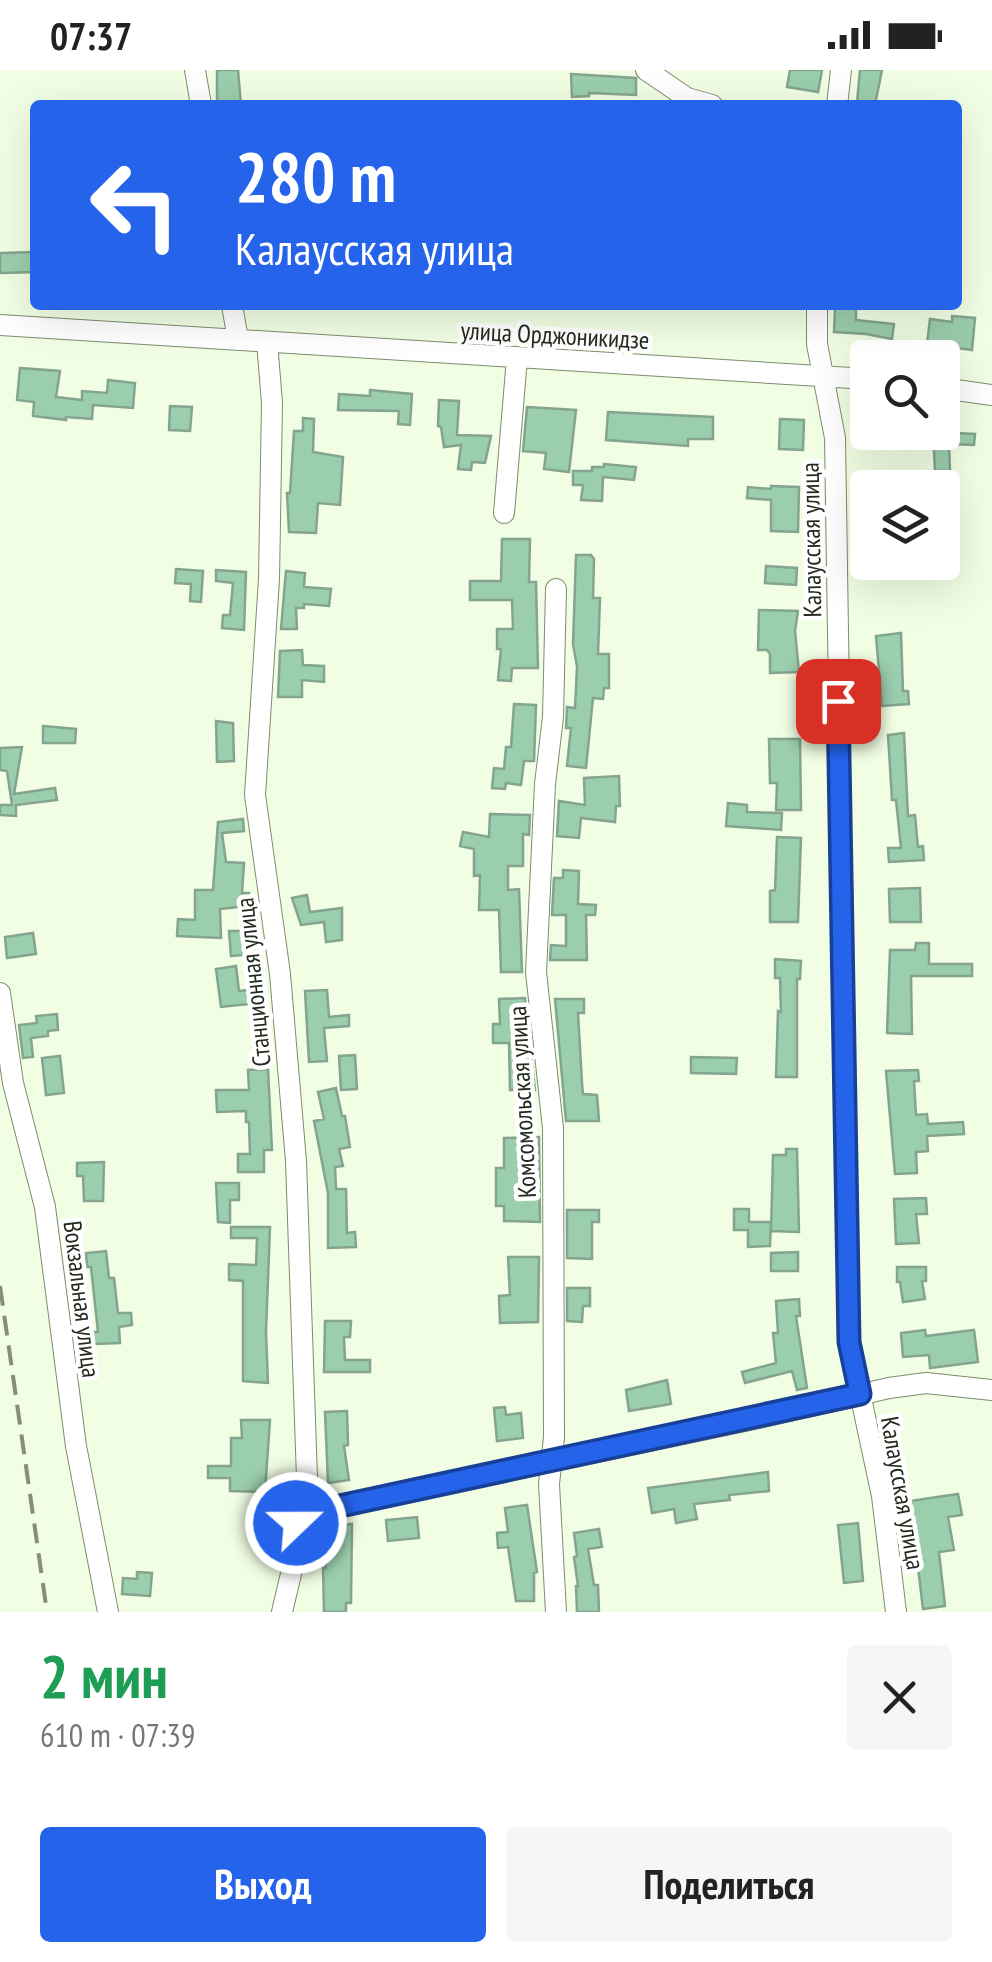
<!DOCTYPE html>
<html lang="ru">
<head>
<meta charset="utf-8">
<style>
	body { margin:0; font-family:"PT Sans Narrow",sans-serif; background:#f6f6f6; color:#222; height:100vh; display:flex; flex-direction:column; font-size:38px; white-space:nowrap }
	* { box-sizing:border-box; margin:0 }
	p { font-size:32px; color:#767676 }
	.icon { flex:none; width:55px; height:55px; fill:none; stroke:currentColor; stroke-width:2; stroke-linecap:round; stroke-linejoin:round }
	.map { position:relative; height:1542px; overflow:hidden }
	.details { display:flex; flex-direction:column; background:#fff; flex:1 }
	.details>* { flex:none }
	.hud { position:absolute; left:30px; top:30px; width:932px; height:210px; border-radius:10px; box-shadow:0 10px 40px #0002; background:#2563eb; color:#fff; overflow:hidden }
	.buttons { position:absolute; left:850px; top:270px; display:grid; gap:20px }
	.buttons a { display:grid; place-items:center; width:110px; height:110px; border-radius:10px; background:#fff; box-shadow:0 10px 40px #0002; font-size:50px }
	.pin { position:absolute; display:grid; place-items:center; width:85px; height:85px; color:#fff; margin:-42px; border-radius:20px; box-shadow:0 5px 15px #0006 }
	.me { position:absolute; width:110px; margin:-55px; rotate:68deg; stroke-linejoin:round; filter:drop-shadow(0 0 8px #0008) }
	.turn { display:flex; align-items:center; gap:35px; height:210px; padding:0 40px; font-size:45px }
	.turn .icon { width:130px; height:130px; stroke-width:2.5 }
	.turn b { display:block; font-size:70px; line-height:85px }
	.round { display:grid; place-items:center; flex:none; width:105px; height:105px; border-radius:10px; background:#f6f6f6 }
	.summary { display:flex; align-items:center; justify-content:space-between; height:170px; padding:0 40px }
	h1 { font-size:60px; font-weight:600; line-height:75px; color:#1e9e55 }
	.primary-button { display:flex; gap:20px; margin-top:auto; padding:20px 40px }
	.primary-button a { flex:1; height:115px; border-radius:10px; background:#2563eb; color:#fff; font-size:40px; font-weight:600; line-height:115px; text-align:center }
	.primary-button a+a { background:#f6f6f6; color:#222 }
	.status { display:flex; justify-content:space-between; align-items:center; height:70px; padding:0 50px; background:#fff; direction:ltr }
	.status svg { height:28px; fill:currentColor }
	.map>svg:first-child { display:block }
</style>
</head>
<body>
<div class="status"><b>07:37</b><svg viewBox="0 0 49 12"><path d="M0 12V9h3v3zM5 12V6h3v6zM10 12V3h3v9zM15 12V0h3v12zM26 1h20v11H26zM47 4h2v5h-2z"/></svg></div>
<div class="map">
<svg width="992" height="1542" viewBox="0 0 992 1542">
	<rect width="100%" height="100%" fill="#f1fee3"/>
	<path fill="#9bcead" stroke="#84a48f" stroke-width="2.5" d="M217 0H238L241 35H217Z
		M790 0H822L818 22 787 17Z
		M860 0H882L875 35 857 33Z
		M571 4 636 8V25L589 23V26L572 27Z
		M35 182V202L0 203V183Z
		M835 238 856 239V250L894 254 892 269 866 264 834 262Z
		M952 246 975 248 972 280 927 274 930 249 952 252Z
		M20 298 60 301 56 327 82 330V321L107 323 108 310 135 313 133 338 93 335 92 349 66 347V350L33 346 34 332 17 330Z
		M370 320 412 324 410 355 398 354 399 341 338 340 339 324 370 326Z
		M439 330 459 331 457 365 491 366 485 393 472 392 471 400 458 399 461 375 444 377 441 357 438 356Z
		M170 336 192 337 190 361 169 360Z
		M527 337 576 340 569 402 544 399 546 383 523 381Z
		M608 342 713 347V369H688V376L606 370Z
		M303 348 314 349 313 382 343 387 340 435 318 433 316 463 289 462 287 423H290L294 361H303Z
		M780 349 804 350 803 380 779 379Z
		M933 362 975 364 974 375 949 374 950 401H935Z
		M604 394 636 397 634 410 603 407 602 431 581 430 583 415H573V401H592V397H604Z
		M771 416 799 417 798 462 771 461V430L747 428 748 417 771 419Z
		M502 469H530L529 512H536L538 598H512L511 611 498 610 501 579H497V559H513L512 530H470V511H501Z
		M576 485H591L594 489 593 528H600L598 584H609V618H604L603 629 593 628 586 698 567 696 571 658H566L567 637 575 638 577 597 573 574Z
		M766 496 797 498 796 515 765 513Z
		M176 499 203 501 201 532 190 531 191 514 175 513Z
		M216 500 246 502 244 560 222 558 223 545H230L233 513 216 511Z
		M286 501 305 503 304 517 331 519 329 536 304 534V538H296L297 559H281Z
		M759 540 798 541 795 561 799 602 770 603V584L767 580H758Z
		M901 563 903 621H908L909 634 882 636 876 566Z
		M302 580 303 595 324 596V612L302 610V627H278L280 581Z
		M514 634 536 635 534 691H524L521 715 506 713 505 719 492 718 494 698 504 699 506 677H511Z
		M216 651 233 653 234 691 217 692Z
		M43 656 76 659 75 673H43Z
		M904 663 908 746 915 745 918 777 923 776 924 790 889 792 888 778H901L896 730H892L888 665Z
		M769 669H800L801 740H776L777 713H770Z
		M22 677 14 724 55 718 57 730 16 735V746L0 745V735H12L7 701 0 700V678Z
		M619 706 620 736H616L615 752 581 748 579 768 557 766 559 731 585 735 584 708Z
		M728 733 747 735V742L782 743 781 760 726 756Z
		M490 744 530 745 529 765 523 764V796H508V820L519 819 522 902H501L499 840H479L480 805 474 806V779L460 776 463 762 489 767Z
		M243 749 244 761 222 763 226 792 244 793 242 823H249L250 836 220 839 221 868 177 866 178 849 195 850V820H213L218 752Z
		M777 767 801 768 798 852H770V821L775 820Z
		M563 800 579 801 578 834 596 835 595 845H586L587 890H550L551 875 566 876V845H552L554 808H563Z
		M920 818 921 852H890L889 819Z
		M307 825 310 842 342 838V870L326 872 324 852 301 855 292 828Z
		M229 861H252L255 884 231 886Z
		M33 863 36 884 7 888 5 867Z
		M916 873H929V894H972V906H911L912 964 887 963 890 880H915Z
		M775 889 801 891 800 909H797V1007H776L778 941 781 942 780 908H775Z
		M236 896 239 921 258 919 259 933 221 937 216 899Z
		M327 920 329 947 349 945V956L324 958 327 991 309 992 305 921Z
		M525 928 535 1020H510L509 973H493V954H500L499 929Z
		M555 929H584V943H578L582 1013 583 1024 597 1025 599 1051H566Z
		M57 944 58 960 48 961V966L31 968 33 987 23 988 19 955 37 953 36 946Z
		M355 985 357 1019 341 1020 339 986Z
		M60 986 64 1023 46 1025 42 988Z
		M691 987 737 988 736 1004 691 1003Z
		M268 999 272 1080H264V1102H238V1084H250L249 1052H246V1041L217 1042 216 1020H249L248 1000Z
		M918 1000 919 1011H914L916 1045 927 1044 928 1054 963 1052 964 1064 927 1066 928 1081 916 1082 917 1103 895 1104 886 1001Z
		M336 1018 342 1046H345L350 1077 339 1079 343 1096 335 1097 336 1119H346L347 1163 355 1162 356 1177 328 1178V1123L314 1051 324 1049 318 1022Z
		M539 1067 540 1152 504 1151V1136H496V1098H504V1068Z
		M786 1079H797L799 1162 771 1161 773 1085H786Z
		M104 1092 103 1131H84L83 1106H77V1093Z
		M216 1113H239V1130H230V1153L218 1152Z
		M926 1128 927 1144H916L919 1173 896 1174 894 1129Z
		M734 1139H749V1152H771L770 1176 748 1177V1160H734Z
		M567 1140H599V1152H592V1189L567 1188Z
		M231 1157H270L266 1262 268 1313 243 1311V1211L229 1210V1194L256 1195 257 1168H231Z
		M106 1181 109 1208H114L118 1243H131L132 1255 119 1257 120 1273 93 1274V1262H98L91 1197H87L86 1183Z
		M798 1182V1201H771V1183Z
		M508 1187H539L538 1252 500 1253 499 1226 510 1225Z
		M897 1197H926V1211H922L925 1229 903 1232 900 1212H897Z
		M567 1218H590V1236H583L582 1252 567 1251Z
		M799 1229 800 1246H796L807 1318 797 1320 792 1301 745 1313 742 1302 776 1293 773 1263H778L776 1231Z
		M325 1251H351L350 1267H344L345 1290H370V1302H324Z
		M925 1260 926 1266 974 1260 978 1292 930 1298 929 1285 903 1287 901 1263Z
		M667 1310 671 1334 629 1341 626 1320Z
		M505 1337 506 1345 521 1343 523 1368 497 1371 494 1338Z
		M347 1341 348 1375 344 1376 349 1410 328 1413 325 1342Z
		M241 1350H270L265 1422 230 1421V1408H208V1396H231V1368H242Z
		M768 1402 769 1421 729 1425 730 1430 694 1434 697 1449 676 1453 674 1439 652 1443 648 1418Z
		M958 1424 962 1445 948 1447 954 1480 939 1482 945 1536 923 1539 910 1431Z
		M527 1435 537 1502 534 1503V1531H516L508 1477 498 1478 497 1463 508 1462 505 1438Z
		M417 1447 419 1468 388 1471 386 1450Z
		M858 1453 863 1511 844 1513 838 1455Z
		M352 1454 351 1533H346V1542H324L323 1498H326L322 1457Z
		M599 1459 602 1477 588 1479 594 1515H598L599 1542H577L576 1516H578L574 1487 577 1486 574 1463Z
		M137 1502 152 1503 150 1526 122 1524 123 1508 137 1509Z"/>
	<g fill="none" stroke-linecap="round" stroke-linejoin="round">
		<g stroke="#7d8c6e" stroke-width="22">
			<path id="minor" d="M195 0 201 35
				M646 0 687 28 712 35
				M837 35 841 0
				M232 235 238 270
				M817 235V274L835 368 849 1272 882 1426 896 1542
				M0 255 868 309
				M267 272 272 333 269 509 255 725 280 904 296 1091 308 1437 296 1453 295 1487 282 1542
				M942 318 992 325
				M504 443 517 288
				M556 519 553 647 545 714 536 902 553 1058 554 1367 549 1414 556 1542
				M0 923 13 1013 45 1137 76 1376 108 1542
				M308 1437 340 1436 759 1348 889 1318 926 1313 992 1320"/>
		</g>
		<use href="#minor" stroke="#fff" stroke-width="20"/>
		<path stroke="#858e7b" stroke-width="4" stroke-dasharray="20 10" stroke-linecap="butt" d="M0 1216 47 1542"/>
	</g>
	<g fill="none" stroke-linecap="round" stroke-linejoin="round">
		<g stroke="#184099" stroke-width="25">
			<path id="route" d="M296 1453 308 1437 340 1436 860 1324 849 1272 838 631"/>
		</g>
		<use href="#route" stroke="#2563eb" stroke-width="18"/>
	</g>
	<g text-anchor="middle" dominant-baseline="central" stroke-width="9" stroke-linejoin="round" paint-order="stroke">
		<g font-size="25" fill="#242a1e" stroke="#fff">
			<text transform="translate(555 265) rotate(3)">улица Орджоникидзе</text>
			<text transform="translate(811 470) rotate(-91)">Калаусская улица</text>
			<text transform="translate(253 912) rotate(-96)">Станционная улица</text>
			<text transform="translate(522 1032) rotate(-93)">Комсомольская улица</text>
			<text transform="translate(82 1229) rotate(83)">Вокзальная улица</text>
			<text transform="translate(903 1423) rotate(80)">Калаусская улица</text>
		</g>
	</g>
</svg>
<div class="buttons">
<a><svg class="icon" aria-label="search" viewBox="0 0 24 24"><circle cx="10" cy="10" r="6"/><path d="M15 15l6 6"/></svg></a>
<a><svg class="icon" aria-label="layers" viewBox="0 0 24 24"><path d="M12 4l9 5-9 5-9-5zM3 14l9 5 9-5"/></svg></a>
</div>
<div class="pin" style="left:838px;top:631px;background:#d93025"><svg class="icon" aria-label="arrive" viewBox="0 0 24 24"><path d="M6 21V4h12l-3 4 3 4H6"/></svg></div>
<svg class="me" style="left:296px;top:1453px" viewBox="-20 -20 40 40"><circle r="17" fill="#2563eb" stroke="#fff" stroke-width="3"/><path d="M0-11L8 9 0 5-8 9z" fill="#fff"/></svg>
<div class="hud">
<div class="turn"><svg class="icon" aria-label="left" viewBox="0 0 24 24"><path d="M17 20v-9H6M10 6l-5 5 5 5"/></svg><div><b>280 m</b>Калаусская улица</div></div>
</div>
</div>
<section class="details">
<div class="summary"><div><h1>2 мин</h1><p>610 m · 07:39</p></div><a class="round"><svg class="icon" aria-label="close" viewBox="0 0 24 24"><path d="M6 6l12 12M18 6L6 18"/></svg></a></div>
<div class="primary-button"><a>Выход</a><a>Поделиться</a></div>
</section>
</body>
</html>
